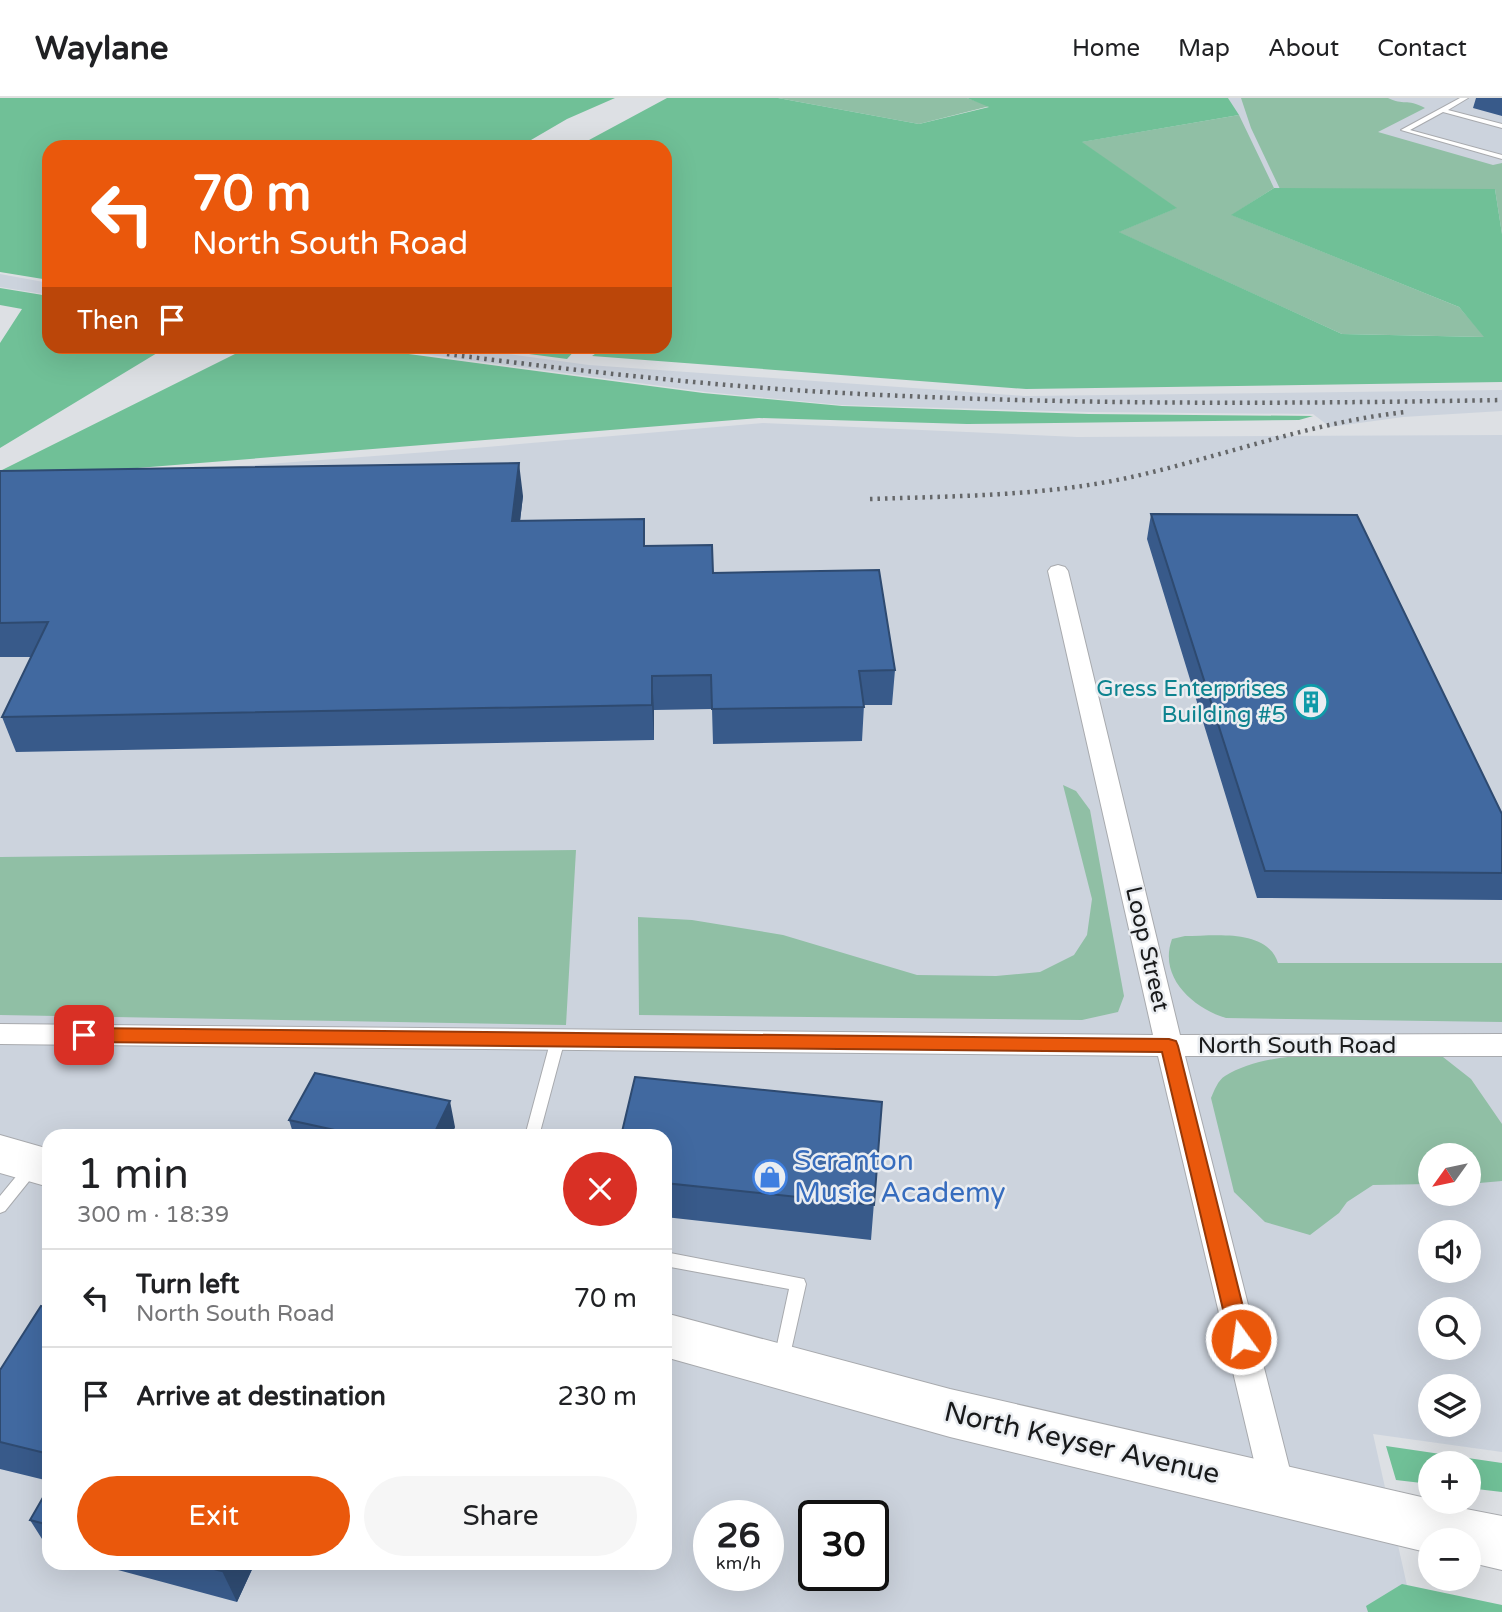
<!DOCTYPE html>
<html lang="en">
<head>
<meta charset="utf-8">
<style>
	body { margin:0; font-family:"Varela Round",sans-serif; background:#f6f6f6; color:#202124; height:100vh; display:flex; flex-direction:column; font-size:26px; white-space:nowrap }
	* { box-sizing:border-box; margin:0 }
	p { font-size:23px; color:#757577 }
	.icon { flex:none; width:38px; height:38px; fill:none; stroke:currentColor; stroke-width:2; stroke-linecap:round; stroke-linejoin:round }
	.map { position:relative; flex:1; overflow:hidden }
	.panel { position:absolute; left:42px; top:1031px; width:630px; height:441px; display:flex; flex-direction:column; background:#fff; border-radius:21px; box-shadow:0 7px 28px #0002 }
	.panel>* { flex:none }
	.banner { position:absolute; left:42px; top:42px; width:630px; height:214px; border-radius:21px; box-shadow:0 7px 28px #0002; background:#ea580c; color:#fff; overflow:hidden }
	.needle { width:46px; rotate:237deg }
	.tools { position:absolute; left:1418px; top:1045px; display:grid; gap:14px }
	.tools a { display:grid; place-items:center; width:63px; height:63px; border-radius:50%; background:#fff; box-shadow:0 7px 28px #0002; font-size:35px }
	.speed { position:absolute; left:693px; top:1402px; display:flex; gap:14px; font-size:35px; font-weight:700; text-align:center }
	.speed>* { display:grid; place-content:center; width:91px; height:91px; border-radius:50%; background:#fff; box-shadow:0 7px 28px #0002; line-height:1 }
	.speed small { font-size:18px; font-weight:400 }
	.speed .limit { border:4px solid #111; border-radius:10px; background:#fff; color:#111 }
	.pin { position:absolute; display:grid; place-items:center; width:60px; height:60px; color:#fff; margin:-30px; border-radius:14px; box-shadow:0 4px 10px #0006 }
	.me { position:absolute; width:77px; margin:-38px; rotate:346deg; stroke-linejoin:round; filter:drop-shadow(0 0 5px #0008) }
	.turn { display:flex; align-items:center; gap:24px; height:147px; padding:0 35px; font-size:32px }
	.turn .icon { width:91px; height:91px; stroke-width:2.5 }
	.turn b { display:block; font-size:49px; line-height:60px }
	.then { display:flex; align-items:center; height:66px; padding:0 35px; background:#0003; gap:14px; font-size:26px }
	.round { display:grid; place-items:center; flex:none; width:74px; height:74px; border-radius:37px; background:#f6f6f6 }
	.overview { display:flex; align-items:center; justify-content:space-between; height:119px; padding:0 35px }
	h1 { font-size:42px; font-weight:600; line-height:52px }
	.primary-button { display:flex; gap:14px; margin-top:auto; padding:14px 35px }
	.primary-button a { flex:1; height:80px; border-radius:42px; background:#ea580c; color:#fff; font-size:28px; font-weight:600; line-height:80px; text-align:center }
	.primary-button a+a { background:#f6f6f6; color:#202124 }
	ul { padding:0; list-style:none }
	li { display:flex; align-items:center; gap:21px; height:98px; padding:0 35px; border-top:2px solid #e0e0e0 }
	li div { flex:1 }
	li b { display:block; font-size:26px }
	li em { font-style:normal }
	header { display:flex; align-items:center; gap:42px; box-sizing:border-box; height:98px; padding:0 35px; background:#fff; border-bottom:2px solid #e0e0e0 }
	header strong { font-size:33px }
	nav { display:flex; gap:38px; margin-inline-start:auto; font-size:24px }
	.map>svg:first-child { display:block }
</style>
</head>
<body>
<header>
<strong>Waylane</strong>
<nav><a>Home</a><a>Map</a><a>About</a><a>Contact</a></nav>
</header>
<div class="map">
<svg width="1502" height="1514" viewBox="0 0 1502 1514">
	<rect width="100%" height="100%" fill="#dde0e4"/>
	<path fill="#ccd3dd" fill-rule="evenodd" d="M1228 0H1502V136L1495 91 1274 90Z
		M0 176 49 185V197L0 189Z
		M371 249H457L589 267 1025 298 1502 292V313L1403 319 1330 329 1313 316 1089 314 841 307 706 294Z
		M763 325 1077 339 1502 337V1354L1373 1336 1413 1514H0V386L428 354ZM49 1038H665V1465H49ZM1430 1057H1468V1096H1430ZM1430 1134H1468V1172H1430ZM1430 1211H1468V1250H1430ZM1430 1288H1468V1326H1430ZM709 1418H768V1477H709ZM814 1418H873V1477H814Z"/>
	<path fill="#90bfa5" d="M778 0H967L990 8 919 26Z
		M1241 0H1388C1404 8 1406 0 1425 10L1378 34 1493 67 1502 65V136L1495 91H1280L1251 30Z
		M1239 17 1274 90 1232 117 1459 209 1485 239 1342 236 1118 134 1176 110 1081 44Z
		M1063 687 1076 693 1090 712 1124 898 1118 914 1082 922 639 917 638 819 692 822 783 837 917 877 996 878 1040 874 1074 857 1087 837 1092 801Z
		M576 752 566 927 0 917V759Z
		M1185 838C1214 838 1267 830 1278 865H1502V924L1226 920C1193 910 1158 879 1172 841Z
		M1401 956 1443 959 1471 981 1502 1026V1083L1468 1086V1057H1430V1086L1373 1087 1347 1104 1339 1115 1310 1137 1265 1124 1234 1094 1211 1000C1214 993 1218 982 1225 978 1270 950 1349 957 1401 956Z"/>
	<path fill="#70c097" d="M0 0H615L567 21 519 49H49V182L0 174Z
		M667 0H778L919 26 989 9 967 0H1228L1239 17 1082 44 1177 110 1119 134 1342 236 1484 239 1459 209 1231 117 1274 90 1495 91 1502 136V284L1026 291 592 258 605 249 665 248V49H576Z
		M0 190 49 198V248L167 249 0 350V245L22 211 0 207Z
		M249 249H356L703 295 842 308 1089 316 1313 318 1299 322 967 326 759 320 0 381V373Z
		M476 249 578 248V249L567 261Z
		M1386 1348 1502 1365V1394L1468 1390V1365H1430V1386L1396 1382Z
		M1402 1486 1502 1507V1514H1368L1366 1508Z"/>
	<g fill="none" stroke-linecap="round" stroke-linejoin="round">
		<g stroke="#a8aaae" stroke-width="2">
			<path id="service" d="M1460 0H1468L1448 12 1502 26V30L1443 14 1410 32 1502 57V61L1401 32Z
				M558 936 563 937 565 941 539 1038H525L551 941 553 937Z
				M33 1062 38 1064 40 1068 38 1072 5 1113 0 1115V1098L28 1064Z
				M665 1154 804 1181 806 1186 788 1266 782 1268 776 1266 774 1261 789 1191 665 1168Z"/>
		</g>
		<g stroke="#a8aaae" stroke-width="2">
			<path id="minor" d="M1058 467 1065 469 1068 473 1180 937 1502 936V958H1185L1295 1392 1290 1404 1278 1409 1266 1404 1261 1392 1158 958 0 946V926L1153 937 1048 473 1051 469Z"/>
		</g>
		<g stroke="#a8aaae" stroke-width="2">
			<path id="primary" d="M0 1037 49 1051V1089L0 1075Z
				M665 1215 950 1291 1430 1401V1404L1502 1418V1472L1468 1464V1442H1430V1455L950 1339 665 1259Z"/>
		</g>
		<use href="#service" fill="#fff" fill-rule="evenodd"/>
		<use href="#minor" fill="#fff" fill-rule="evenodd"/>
		<use href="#primary" fill="#fff" fill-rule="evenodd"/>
		<path stroke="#656769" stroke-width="4.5" stroke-dasharray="2.5 5" stroke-linecap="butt" d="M447 256C579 273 711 288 843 295 1063 307 1282 306 1502 302
			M870 401C959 398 1049 398 1136 378 1227 357 1313 324 1406 314"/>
	</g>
	<path fill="#385a8a" d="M1476 0H1502V18L1473 10Z
		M0 373 523 398 520 423 644 421 645 448 895 572 892 607H864L862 643 713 646 712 611 654 612V642L16 654 2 619 31 559H0Z
		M1151 416 1502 716V802L1257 800 1147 441Z
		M882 1004 871 1142 665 1119V1038Z
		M289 1022 455 1029 451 1038H294Z
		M49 1210V1383L0 1371V1272Z
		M49 1389V1452L30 1422Z
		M92 1465H255L237 1504Z"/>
	<path fill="#2e4a70" d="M519 365 523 398 516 456 512 423Z
		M652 578 654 612V642L652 607Z
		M450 1003 455 1029 451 1038H433Z
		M226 1465H255L237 1504 222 1473Z"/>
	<path fill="#4169a0" stroke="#2e4a70" stroke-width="2" d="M519 365 512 423 644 421V448L712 447 713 475 879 472 895 572 859 573 864 609 712 611 711 577 652 578V607L2 619 48 524 0 525V373Z
		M1151 416 1357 417 1502 716V775L1265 773Z
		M315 975 450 1003 433 1038H362L289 1022Z
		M635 979 882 1004 874 1107 665 1085V1038H621Z
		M41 1208 49 1210V1356L0 1344V1272Z
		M49 1389V1427L30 1422Z
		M190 1465H226L222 1473Z"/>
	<path fill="#ea580c" stroke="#983908" stroke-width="2" d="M84 930 1169 941 1176 943 1178 948 1251 1241 1248 1248 1241 1251 1234 1248 1230 1241 1162 954 84 944 77 942 75 937 77 932Z"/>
	<defs>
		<g id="building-ring" transform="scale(1.75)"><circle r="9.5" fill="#eaedf1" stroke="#0f9aa8" stroke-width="1.5"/><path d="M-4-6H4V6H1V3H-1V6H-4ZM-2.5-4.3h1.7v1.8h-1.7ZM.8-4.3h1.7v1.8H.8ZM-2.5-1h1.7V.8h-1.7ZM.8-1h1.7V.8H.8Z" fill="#0f9aa8"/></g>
		<g id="shop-ring" transform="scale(1.75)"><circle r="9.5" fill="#eaedf1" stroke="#3f7fe0" stroke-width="1.5"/><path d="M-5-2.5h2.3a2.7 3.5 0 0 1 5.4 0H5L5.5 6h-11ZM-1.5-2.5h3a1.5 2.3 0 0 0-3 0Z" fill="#3f7fe0"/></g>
	</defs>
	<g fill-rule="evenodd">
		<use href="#building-ring" x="1311" y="604"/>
		<use href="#shop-ring" x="770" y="1079"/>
	</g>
	<g text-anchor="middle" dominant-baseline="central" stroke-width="5" stroke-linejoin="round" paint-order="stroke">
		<g font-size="23" fill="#0d838f" stroke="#eaedf1" text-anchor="end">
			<text x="1286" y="591">Gress Enterprises<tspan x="1286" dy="26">Building #5</tspan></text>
		</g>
		<g font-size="23" fill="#191a1b" stroke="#eaedf1">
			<text transform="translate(1147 851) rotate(77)">Loop Street</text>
			<text x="1297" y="948">North South Road</text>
		</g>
		<g font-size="28" fill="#366cbe" stroke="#eaedf1" text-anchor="start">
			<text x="794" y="1063">Scranton<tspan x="794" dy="32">Music Academy</tspan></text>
		</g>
		<g font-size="28" fill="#191a1b" stroke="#eaedf1">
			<text transform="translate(1082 1345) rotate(13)">North Keyser Avenue</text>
		</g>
	</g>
</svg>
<div class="tools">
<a><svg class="needle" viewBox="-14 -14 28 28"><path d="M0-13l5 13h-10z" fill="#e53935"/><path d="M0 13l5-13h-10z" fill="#757577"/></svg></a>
<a><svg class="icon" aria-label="sound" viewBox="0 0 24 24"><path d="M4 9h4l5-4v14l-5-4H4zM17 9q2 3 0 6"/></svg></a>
<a><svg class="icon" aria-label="search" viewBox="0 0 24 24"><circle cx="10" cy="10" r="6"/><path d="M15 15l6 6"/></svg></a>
<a><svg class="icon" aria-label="layers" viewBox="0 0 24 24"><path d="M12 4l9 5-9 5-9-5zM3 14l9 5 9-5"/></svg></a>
<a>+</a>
<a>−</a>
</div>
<div class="speed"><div>26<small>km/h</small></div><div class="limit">30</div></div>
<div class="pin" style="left:84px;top:937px;background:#d93025"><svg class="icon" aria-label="arrive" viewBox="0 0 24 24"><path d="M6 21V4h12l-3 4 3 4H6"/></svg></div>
<svg class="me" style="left:1241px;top:1241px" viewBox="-20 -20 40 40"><circle r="17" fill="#ea580c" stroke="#fff" stroke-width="3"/><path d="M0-11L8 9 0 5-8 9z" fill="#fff"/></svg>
<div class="banner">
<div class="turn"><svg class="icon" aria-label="left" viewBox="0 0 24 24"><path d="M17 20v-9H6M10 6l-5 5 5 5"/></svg><div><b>70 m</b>North South Road</div></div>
<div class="then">Then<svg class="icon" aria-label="arrive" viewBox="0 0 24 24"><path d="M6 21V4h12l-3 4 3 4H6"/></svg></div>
</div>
<section class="panel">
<div class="overview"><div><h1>1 min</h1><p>300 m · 18:39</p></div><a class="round" style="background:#d93025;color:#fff"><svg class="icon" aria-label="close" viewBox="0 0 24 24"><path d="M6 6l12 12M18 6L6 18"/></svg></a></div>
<ul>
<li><svg class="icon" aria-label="left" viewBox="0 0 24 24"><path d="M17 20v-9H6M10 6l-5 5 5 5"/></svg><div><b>Turn left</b><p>North South Road</p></div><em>70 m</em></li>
<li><svg class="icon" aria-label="arrive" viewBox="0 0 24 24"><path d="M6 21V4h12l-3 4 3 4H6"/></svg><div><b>Arrive at destination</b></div><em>230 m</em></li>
</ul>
<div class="primary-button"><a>Exit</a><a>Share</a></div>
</section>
</div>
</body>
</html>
